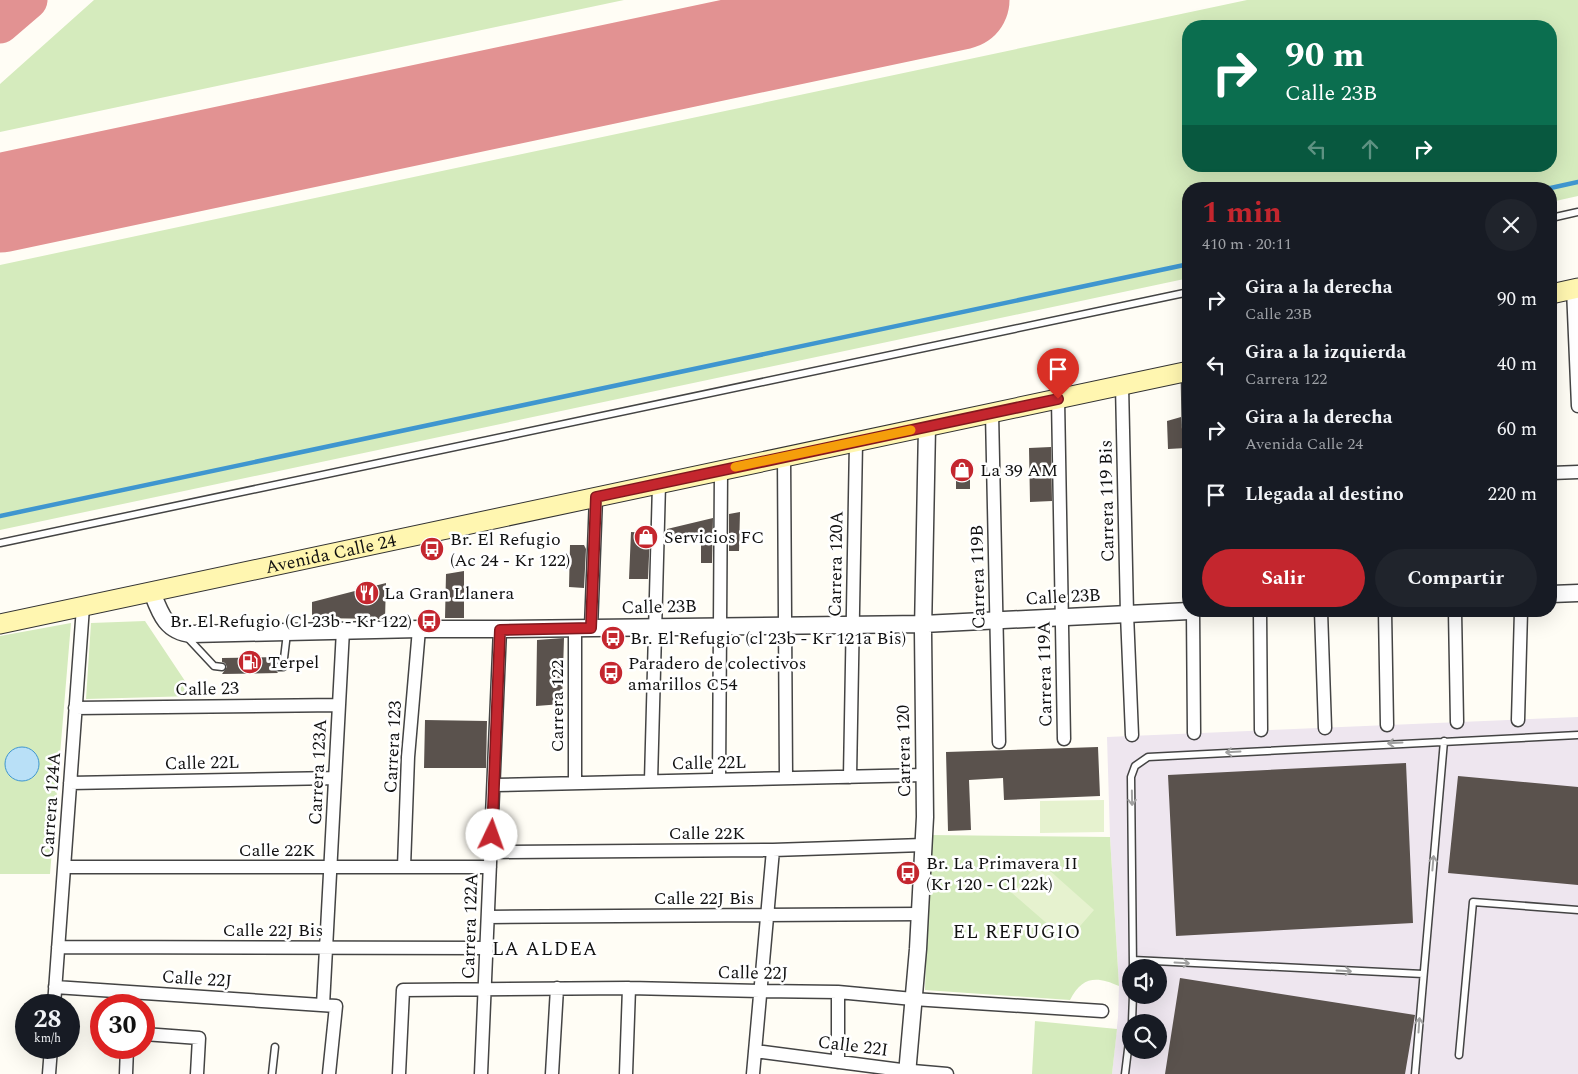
<!DOCTYPE html>
<html lang="es">
<head>
<meta charset="utf-8">
<style>
	body { margin:0; font-family:Spectral,serif; background:#20242c; color:#f1f3f6; height:100vh; display:flex; flex-direction:column; font-size:19px; white-space:nowrap }
	* { box-sizing:border-box; margin:0 }
	p { font-size:16px; color:#9ea1a6 }
	.icon { flex:none; width:28px; height:28px; fill:none; stroke:currentColor; stroke-width:2; stroke-linecap:round; stroke-linejoin:round }
	.map { position:relative; flex:1; overflow:hidden }
	.side { position:absolute; left:1182px; top:182px; width:375px; height:435px; display:flex; flex-direction:column; background:#171b24; border-radius:20px; box-shadow:0 5px 20px #0002 }
	.side>* { flex:none }
	.banner { position:absolute; left:1182px; top:20px; width:375px; height:152px; border-radius:20px; box-shadow:0 5px 20px #0002; background:#0b6e4f; color:#fff; overflow:hidden }
	.buttons { position:absolute; left:1122px; top:959px; display:grid; gap:10px }
	.buttons a { display:grid; place-items:center; width:45px; height:45px; border-radius:50%; background:#171b24; box-shadow:0 5px 20px #0002; font-size:25px }
	.speed { position:absolute; left:15px; top:994px; display:flex; gap:10px; font-size:25px; font-weight:700; text-align:center }
	.speed>* { display:grid; place-content:center; width:65px; height:65px; border-radius:50%; background:#171b24; box-shadow:0 5px 20px #0002; line-height:1 }
	.speed small { font-size:12px; font-weight:400 }
	.speed .limit { border:8px solid #d22; background:#fff; color:#111 }
	.pin { position:absolute; display:grid; place-items:center; width:42px; height:42px; color:#fff; margin:-51px -21px; border-radius:50% 50% 50% 0; rotate:-45deg; box-shadow:0 0 5px #0007 }
	.pin .icon { rotate:45deg }
	.me { position:absolute; width:55px; margin:-28px; rotate:3deg; stroke-linejoin:round; filter:drop-shadow(0 0 4px #0008) }
	.turn { display:flex; align-items:center; gap:18px; height:105px; padding:0 20px; font-size:22px }
	.turn .icon { width:65px; height:65px; stroke-width:2.5 }
	.turn b { display:block; font-size:35px; line-height:42px }
	.lanes { display:flex; align-items:center; height:48px; padding:0 20px; background:#0003; justify-content:center; gap:25px; direction:ltr }
	.lanes .off { opacity:.35 }
	.round { display:grid; place-items:center; flex:none; width:52px; height:52px; border-radius:26px; background:#20242c }
	.head { display:flex; align-items:center; justify-content:space-between; height:85px; padding:0 20px }
	h1 { font-size:30px; font-weight:700; line-height:38px; color:#c4262e }
	.primary-button { display:flex; gap:10px; margin-top:auto; padding:10px 20px }
	.primary-button a { flex:1; height:58px; border-radius:30px; background:#c4262e; color:#fff; font-size:20px; font-weight:700; line-height:58px; text-align:center }
	.primary-button a+a { background:#20242c; color:#f1f3f6 }
	ul { padding:0; list-style:none }
	li { display:flex; align-items:center; gap:15px; height:65px; padding:0 20px }
	li div { flex:1 }
	li b { display:block; font-size:19px }
	li em { font-style:normal }
	.map>svg:first-child { display:block }
</style>
</head>
<body>
<div class="map">
<svg width="1578" height="1074" viewBox="0 0 1578 1074">
	<rect width="100%" height="100%" fill="#fffdf5"/>
	<path fill="#eee6ef" fill-rule="evenodd" d="M1578 717V1074H1112L1118 1017 1119 986 1110 837 1107 737ZM1131 968H1159V995H1131ZM1131 1022H1159V1050H1131Z"/>
	<path fill="#d5ebbd" fill-rule="evenodd" d="M94 0H624L0 132V84Z
		M1247 0H1578V196L1551 202V189H1189V278L0 530V265ZM1551 26V166H1189V26Z
		M145 621 195 696 86 699 91 623Z
		M71 623 50 874H0V636Z
		M930 835 1110 837 1119 986C1097 976 1082 976 1070 1000L925 990Z
		M1035 1021 1117 1029 1112 1074H1032Z"/>
	<path fill="#e6f2cf" d="M1104 800V832L1040 833V801Z
		M1040 862 1094 910 1067 941 1012 893Z"/>
	<path fill="#b9e0f7" stroke="#3f96cf" d="M5 764a17 17 0 1 1 34 0a17 17 0 1 1-34 0Z"/>
	<g fill="none" stroke-linecap="round" stroke-linejoin="round">
		<path stroke="#3f96cf" stroke-width="4.5" d="M1546 189 1578 182
			M0 516 1189 264"/>
		<path stroke="#e29292" stroke-width="39" d="M0 24 28 0"/>
		<path stroke="#e29292" stroke-width="99" d="M0 203 960 0"/>
	</g>
	<path fill="#5a524d" d="M1181 417 1182 429 1186 432V448L1168 449 1167 421Z
		M1051 447 1052 501 1030 502 1029 448Z
		M970 466V489H956V467Z
		M740 512 739 551H729V514Z
		M713 518 712 563H701V536L666 542 667 529Z
		M631 532 650 533 648 579H629Z
		M570 545H584L586 549 584 588 569 587Z
		M464 571V618H445L446 574Z
		M386 583 385 619 312 618V602Z
		M564 638 562 704 536 706 537 640Z
		M278 657V662L274 664 273 667 278 673 222 674 227 667 225 663 222 662V658Z
		M425 720 487 721 486 768H424Z
		M1098 747 1100 796 1004 800 1003 778 969 780 971 830 948 831 946 752Z
		M1406 763 1413 923 1176 936 1168 775Z
		M1458 776 1578 787V885L1448 873Z
		M1180 978 1415 1015 1405 1074H1165Z"/>
	<g fill="none" stroke-linecap="round" stroke-linejoin="round">
		<g stroke="#444" stroke-width="9">
			<path id="service" d="M1551 218 1578 212
				M0 543 1189 292
				M186 636 214 666 222 667
				M278 667H283L287 633
				M1133 960 1423 974
				M1133 968 1131 777 1135 766 1148 757 1578 735
				M1132 1022 1133 995
				M1459 1055 1473 902 1578 910
				M272 1074 275 1047
				M1125 1074 1131 1025
				M1415 1074 1444 741"/>
		</g>
		<g stroke="#444" stroke-width="15">
			<path id="minor" d="M1573 289 1578 406
				M1188 371 1189 425
				M1122 385 1127 614 1132 735
				M1058 399 1064 739
				M992 413 999 742
				M784 456 786 778
				M1551 473 1578 472
				M1193 611 1194 733
				M1260 611 1261 730
				M1321 611 1325 728
				M1385 611 1387 725
				M1455 611 1457 722
				M591 628 596 497
				M75 708 339 705
				M1518 720 1521 611
				M850 777 856 442
				M719 780 721 471
				M651 781 659 484
				M70 783 335 778
				M575 783V628
				M494 785 924 775
				M491 852 773 850 923 845
				M64 867H490
				M404 867 408 757 419 629
				M488 917 920 914
				M58 947 487 948
				M55 987 336 1006 329 1074
				M54 1005 83 607
				M323 1005 343 630
				M144 1034 199 1038 197 1074
				M755 1051 901 1070 947 1074
				M838 1062V992
				M49 1074 51 1048
				M126 1074 127 1048
				M399 1074 403 990 629 988 760 991 838 992 913 999 1102 1011
				M481 1074 500 629
				M552 1074 557 988
				M626 1074 629 988
				M753 1074 773 850"/>
		</g>
		<g stroke="#444" stroke-width="19">
			<path id="tertiary" d="M152 592C160 613 166 632 192 634L419 629H500L923 624 1189 611
				M1551 594 1578 593
				M907 1074 918 949 925 817 923 631 927 427"/>
		</g>
		<g stroke="#333" stroke-width="21">
			<g id="secondary">
				<path d="M1551 294 1578 288"/>
				<path id="s1" d="M0 624 1189 371"/>
			</g>
		</g>
		<use href="#service" stroke="#fff" stroke-width="6"/>
		<use href="#minor" stroke="#fff" stroke-width="12"/>
		<use href="#tertiary" stroke="#fff" stroke-width="16"/>
		<use href="#secondary" stroke="#fff6b0" stroke-width="19"/>
	</g>
	<defs><path id="oneway-shaft" d="M-6 0H5M1.5-3L5.5 0L1.5 3" fill="none" stroke-width="1.6" stroke-linecap="round" stroke-linejoin="round" transform="scale(1.25)"/></defs>
	<g stroke="#a0a0a0">
		<use href="#oneway-shaft" transform="translate(1395 743) rotate(177)"/>
		<use href="#oneway-shaft" transform="translate(1233 752) rotate(177)"/>
		<use href="#oneway-shaft" transform="translate(1132 798) rotate(89)"/>
		<use href="#oneway-shaft" transform="translate(1433 863) rotate(-85)"/>
		<use href="#oneway-shaft" transform="translate(1182 963) rotate(3)"/>
		<use href="#oneway-shaft" transform="translate(1344 971) rotate(3)"/>
		<use href="#oneway-shaft" transform="translate(1419 1025) rotate(-86)"/>
	</g>
	<g fill="none" stroke-linecap="round" stroke-linejoin="round">
		<g stroke="#7f191e" stroke-width="12">
			<path id="route" d="M492 835 500 630 591 628 596 497 1058 399"/>
		</g>
		<use href="#route" stroke="#c4262e" stroke-width="9"/>
		<path stroke="#f59e0b" stroke-width="9" d="M735 467 911 430"/>
	</g>
	<defs>
		<g id="shop-disc" transform="scale(1.25)"><circle r="9.5" fill="#c4262e" stroke="#fff"/><path d="M-5-2.5h2.3a2.7 3.5 0 0 1 5.4 0H5L5.5 6h-11ZM-1.5-2.5h3a1.5 2.3 0 0 0-3 0Z" fill="#fff"/></g>
		<g id="bus-disc" transform="scale(1.25)"><circle r="9.5" fill="#c4262e" stroke="#fff"/><path d="M-5-6H5V4H4V6H2V4H-2V6H-4V4H-5ZM-3.5-4V0h7V-4ZM-3.5 1.2v1.5H-2V1.2ZM2 1.2v1.5H3.5V1.2Z" fill="#fff"/></g>
		<g id="restaurant-disc" transform="scale(1.25)"><circle r="9.5" fill="#c4262e" stroke="#fff"/><path d="M-5-6h1v4h1v-4h1v4h1v-4h1v5L-1.5 .5V6h-2V.5L-5-1ZM5-6V6H3V1.5H1.5Q1.5-4 5-6Z" fill="#fff"/></g>
		<g id="fuel-disc" transform="scale(1.25)"><circle r="9.5" fill="#c4262e" stroke="#fff"/><path d="M-5.5-6h7V0h2V4h1.3V-2.5L3-4.5l.8-.8L6-3V5H2.5V1h-1V6h-7ZM-4.2-4.7v3.2H.2V-4.7Z" fill="#fff"/></g>
	</defs>
	<g fill-rule="evenodd">
		<use href="#shop-disc" x="962" y="470"/>
		<use href="#shop-disc" x="646" y="537"/>
		<use href="#bus-disc" x="432" y="549"/>
		<use href="#restaurant-disc" x="367" y="593"/>
		<use href="#bus-disc" x="429" y="621"/>
		<use href="#bus-disc" x="613" y="638"/>
		<use href="#fuel-disc" x="250" y="662"/>
		<use href="#bus-disc" x="611" y="673"/>
		<use href="#bus-disc" x="908" y="873"/>
	</g>
	<g text-anchor="middle" dominant-baseline="central" stroke-width="5" stroke-linejoin="round" paint-order="stroke">
		<g font-size="18" fill="#111" stroke="#fff" text-anchor="start">
			<text x="980" y="470">La 39 AM</text>
			<text x="664" y="537">Servicios FC</text>
			<text x="450" y="539">Br. El Refugio<tspan x="450" dy="21">(Ac 24 - Kr 122)</tspan></text>
			<text x="384" y="593">La Gran Llanera</text>
			<text x="412" y="621" text-anchor="end">Br. El Refugio (Cl 23b - Kr 122)</text>
			<text x="630" y="638">Br. El Refugio (cl 23b - Kr 121a Bis)</text>
			<text x="268" y="662">Terpel</text>
			<text x="628" y="663">Paradero de colectivos<tspan x="628" dy="21">amarillos C54</tspan></text>
			<text x="926" y="863">Br. La Primavera II<tspan x="926" dy="21">(Kr 120 - Cl 22k)</tspan></text>
		</g>
		<g font-size="18" fill="#111" stroke="#fff">
			<text transform="translate(1107 501) rotate(-91)">Carrera 119 Bis</text>
			<text stroke="none"><textPath href="#s1" startOffset="338">Avenida Calle 24</textPath></text>
			<text transform="translate(836 564) rotate(-89)">Carrera 120A</text>
			<text transform="translate(978 577) rotate(-91)">Carrera 119B</text>
			<text transform="translate(1063 597) rotate(-3)">Calle 23B</text>
			<text transform="translate(659 607) rotate(-1)">Calle 23B</text>
			<text transform="translate(1045 674) rotate(-91)">Carrera 119A</text>
			<text transform="translate(207 689) rotate(-1)">Calle 23</text>
			<text transform="translate(557 706) rotate(-90)">Carrera 122</text>
			<text transform="translate(393 747) rotate(-87)">Carrera 123</text>
			<text transform="translate(904 751) rotate(-91)">Carrera 120</text>
			<text transform="translate(202 763) rotate(-1)">Calle 22L</text>
			<text transform="translate(709 763) rotate(-1)">Calle 22L</text>
			<text transform="translate(318 772) rotate(-87)">Carrera 123A</text>
			<text transform="translate(51 805) rotate(-86)">Carrera 124A</text>
			<text x="707" y="833">Calle 22K</text>
			<text x="277" y="850">Calle 22K</text>
			<text x="704" y="898">Calle 22J Bis</text>
			<text transform="translate(470 926) rotate(-88)">Carrera 122A</text>
			<text x="273" y="930">Calle 22J Bis</text>
			<text transform="translate(753 973) rotate(1)">Calle 22J</text>
			<text transform="translate(197 979) rotate(4)">Calle 22J</text>
			<text transform="translate(853 1046) rotate(7)">Calle 22I</text>
		</g>
		<g font-size="19" letter-spacing="1" fill="#111" stroke="#fff">
			<text x="1017" y="932">EL REFUGIO</text>
			<text x="545" y="949">LA ALDEA</text>
		</g>
	</g>
</svg>
<div class="buttons">
<a><svg class="icon" aria-label="sound" viewBox="0 0 24 24"><path d="M4 9h4l5-4v14l-5-4H4zM17 9q2 3 0 6"/></svg></a>
<a><svg class="icon" aria-label="search" viewBox="0 0 24 24"><circle cx="10" cy="10" r="6"/><path d="M15 15l6 6"/></svg></a>
</div>
<div class="speed"><div>28<small>km/h</small></div><div class="limit">30</div></div>
<div class="pin" style="left:1058px;top:399px;background:#d93025"><svg class="icon" aria-label="arrive" viewBox="0 0 24 24"><path d="M6 21V4h12l-3 4 3 4H6"/></svg></div>
<svg class="me" style="left:492px;top:835px" viewBox="-20 -20 40 40"><circle r="19" fill="#fff"/><path d="M0-13L10 11 0 6-10 11z" fill="#c4262e"/></svg>
<div class="banner">
<div class="turn"><svg class="icon" aria-label="right" viewBox="0 0 24 24"><path d="M7 20v-9h11M14 6l5 5-5 5"/></svg><div><b>90 m</b>Calle 23B</div></div>
<div class="lanes"><svg class="icon off" aria-label="left" viewBox="0 0 24 24"><path d="M17 20v-9H6M10 6l-5 5 5 5"/></svg><svg class="icon off" aria-label="ahead" viewBox="0 0 24 24"><path d="M12 20V5M6 11l6-6 6 6"/></svg><svg class="icon" aria-label="right" viewBox="0 0 24 24"><path d="M7 20v-9h11M14 6l5 5-5 5"/></svg></div>
</div>
<section class="side">
<div class="head"><div><h1>1 min</h1><p>410 m · 20:11</p></div><a class="round"><svg class="icon" aria-label="close" viewBox="0 0 24 24"><path d="M6 6l12 12M18 6L6 18"/></svg></a></div>
<ul>
<li><svg class="icon" aria-label="right" viewBox="0 0 24 24"><path d="M7 20v-9h11M14 6l5 5-5 5"/></svg><div><b>Gira a la derecha</b><p>Calle 23B</p></div><em>90 m</em></li>
<li><svg class="icon" aria-label="left" viewBox="0 0 24 24"><path d="M17 20v-9H6M10 6l-5 5 5 5"/></svg><div><b>Gira a la izquierda</b><p>Carrera 122</p></div><em>40 m</em></li>
<li><svg class="icon" aria-label="right" viewBox="0 0 24 24"><path d="M7 20v-9h11M14 6l5 5-5 5"/></svg><div><b>Gira a la derecha</b><p>Avenida Calle 24</p></div><em>60 m</em></li>
<li><svg class="icon" aria-label="arrive" viewBox="0 0 24 24"><path d="M6 21V4h12l-3 4 3 4H6"/></svg><div><b>Llegada al destino</b></div><em>220 m</em></li>
</ul>
<div class="primary-button"><a>Salir</a><a>Compartir</a></div>
</section>
</div>
</body>
</html>
